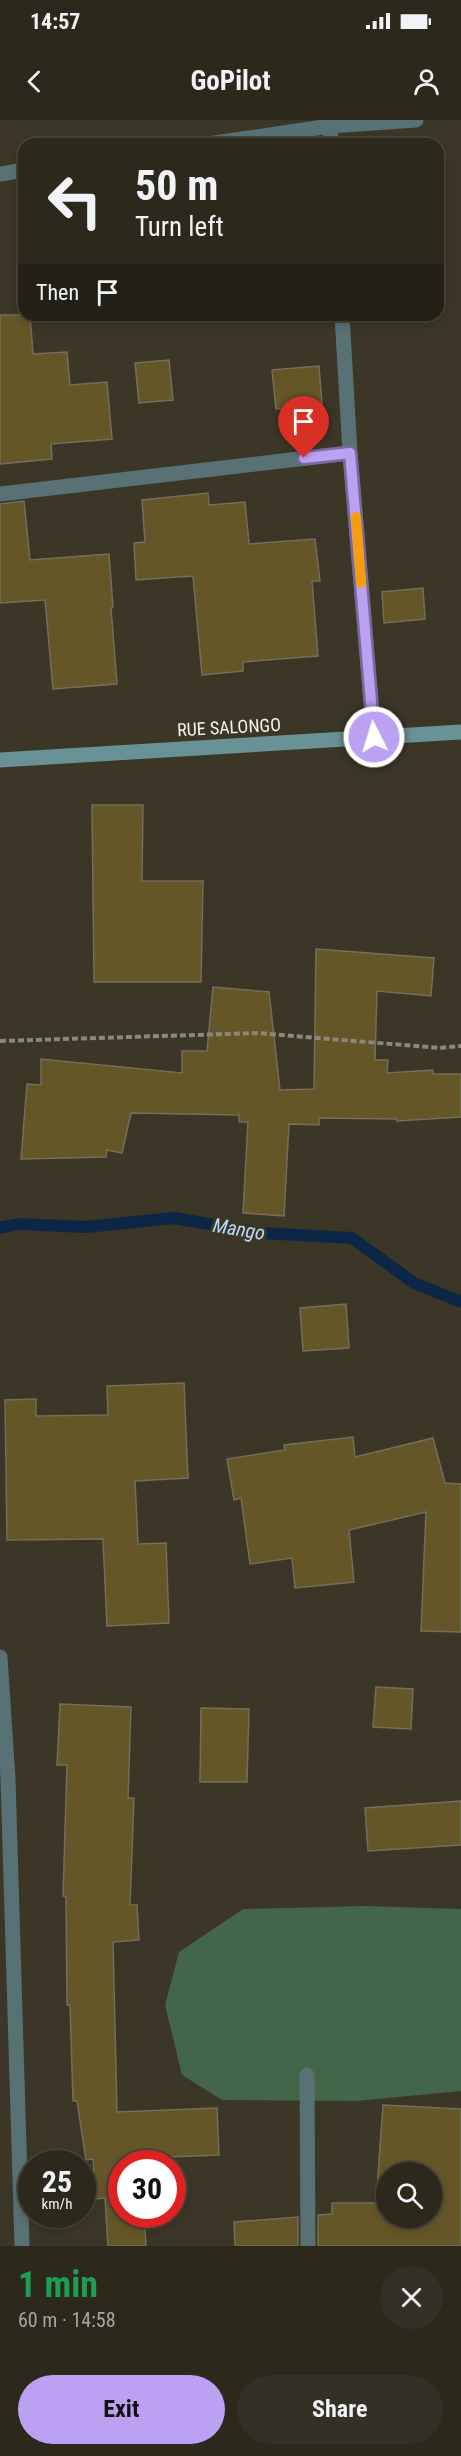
<!DOCTYPE html>
<html lang="en">
<head>
<meta charset="utf-8">
<style>
	body { margin:0; font-family:"Roboto Condensed",sans-serif; background:#343025; color:#f1f3f6; height:100vh; display:flex; flex-direction:column; font-size:22px; white-space:nowrap }
	* { box-sizing:border-box; margin:0 }
	p { font-size:20px; color:#a6a6a3 }
	.icon { flex:none; width:33px; height:33px; fill:none; stroke:currentColor; stroke-width:2; stroke-linecap:round; stroke-linejoin:round }
	.map { position:relative; height:2126px; overflow:hidden }
	.details { display:flex; flex-direction:column; background:#2c281c; flex:1 }
	.details>* { flex:none }
	.banner { position:absolute; left:18px; top:18px; width:426px; height:183px; border-radius:18px; box-shadow:0 3px 9px #0003,0 0 0 2px #48443b; background:#2c281c; color:#f1f3f6; overflow:hidden }
	.fabs { position:absolute; left:376px; top:2042px; display:grid; gap:12px }
	.fabs a { display:grid; place-items:center; width:66px; height:66px; border-radius:50%; background:#2c281c; box-shadow:0 3px 9px #0003,0 0 0 2px #48443b; font-size:30px }
	.speed { position:absolute; left:18px; top:2030px; display:flex; gap:12px; font-size:30px; font-weight:700; text-align:center }
	.speed>* { display:grid; place-content:center; width:78px; height:78px; border-radius:50%; background:#2c281c; box-shadow:0 3px 9px #0003,0 0 0 2px #48443b; line-height:1 }
	.speed small { font-size:15px; font-weight:400 }
	.speed .limit { border:9px solid #d22; background:#fff; color:#111 }
	.pin { position:absolute; display:grid; place-items:center; width:51px; height:51px; color:#fff; margin:-62px -26px; border-radius:50% 50% 50% 0; rotate:-45deg; box-shadow:0 0 6px #0007 }
	.pin .icon { rotate:45deg }
	.me { position:absolute; width:66px; margin:-33px; rotate:355deg; stroke-linejoin:round; filter:drop-shadow(0 0 4px #0008) }
	.turn { display:flex; align-items:center; gap:21px; height:126px; padding:0 18px; font-size:27px }
	.turn .icon { width:78px; height:78px; stroke-width:2.5 }
	.turn b { display:block; font-size:42px; line-height:51px }
	.then { display:flex; align-items:center; height:57px; padding:0 18px; background:#0003; gap:12px; font-size:22px }
	.round { display:grid; place-items:center; flex:none; width:63px; height:63px; border-radius:32px; background:#343025 }
	.overview { display:flex; align-items:center; justify-content:space-between; height:102px; padding:0 18px }
	h1 { font-size:36px; font-weight:700; line-height:45px; color:#1e9e55 }
	.button { display:flex; gap:12px; margin-top:auto; padding:12px 18px }
	.button a { flex:1; height:69px; border-radius:36px; background:#bca0f2; color:#111; font-size:24px; font-weight:700; line-height:69px; text-align:center }
	.button a+a { background:#343025; color:#f1f3f6 }
	.status { display:flex; justify-content:space-between; align-items:center; height:42px; padding:0 30px; background:#2c281c; direction:ltr }
	.status svg { height:16px; fill:currentColor }
	header { display:flex; justify-content:space-between; align-items:center; height:78px; padding:0 18px; background:#2c281c; font-size:27px; font-weight:700 }
	.map>svg:first-child { display:block }
</style>
</head>
<body>
<div class="status"><b>14:57</b><svg viewBox="0 0 49 12"><path d="M0 12V9h3v3zM5 12V6h3v6zM10 12V3h3v9zM15 12V0h3v12zM26 1h20v11H26zM47 4h2v5h-2z"/></svg></div>
<header><svg class="icon" aria-label="back" viewBox="0 0 24 24"><path d="M15 5l-7 7 7 7"/></svg>GoPilot<svg class="icon" aria-label="person" viewBox="0 0 24 24"><circle cx="12" cy="8" r="4"/><path d="M4 21q1-7 8-7t8 7"/></svg></header>
<div class="map">
<svg width="461" height="2126" viewBox="0 0 461 2126">
	<rect width="100%" height="100%" fill="#3b3626"/>
	<path fill="#436549" d="M365 1786 461 1789V1971L356 1981 222 1980 182 1955 165 1885 179 1832 243 1789Z"/>
	<g fill="none" stroke-linecap="round" stroke-linejoin="round">
		<path stroke="#0c2746" stroke-width="12" d="M0 1108 18 1104 86 1107 174 1098 261 1113 352 1118 414 1163 461 1182"/>
	</g>
	<path fill="#655628" stroke="#746e5c" stroke-width="1.5" fill-rule="evenodd" d="M0 195H30L33 234 67 232 70 265 107 262 112 319 51 324 52 339 0 344Z
		M169 240 173 280 139 283 135 243Z
		M319 246 322 285 276 289 272 250Z
		M208 373 209 385 245 382 249 424 315 419 320 461H312L318 536 243 542V551L202 555 193 456 136 460 134 423 145 422 142 380Z
		M24 381 30 440 109 434 113 487 111 488 117 564 53 569 45 480 0 483V384Z
		M423 468 425 499 384 503 382 472Z
		M92 685H143L142 761H203L201 862H94Z
		M316 829 434 838 431 876 377 871 375 940H388L387 953 433 950V954H461V997L397 1001V999L319 998V1005L289 1004 284 1096 243 1093 248 1002H239V995L131 993 122 1033 107 1030 106 1037 21 1039 27 964 41 965V939L182 953V931H207L213 867 269 872 280 970 314 969Z
		M346 1184 349 1228 303 1231 300 1188Z
		M184 1263 188 1358 135 1361 138 1424 166 1423 169 1503 107 1506 103 1419 7 1420 5 1280 36 1279V1296L108 1295 107 1266Z
		M353 1317 355 1337 433 1318 445 1363 461 1364V1512L421 1511 426 1392 349 1410 354 1462 295 1468 292 1438 250 1444 241 1378 234 1380 227 1339 285 1330 284 1325Z
		M376 1567 413 1569 411 1609 373 1607Z
		M60 1584 131 1587 128 1678H134L130 1785H137L139 1820 113 1822 117 1992 217 1988 219 2035 141 2038V2043H122V2094H144L146 2126H108L105 2078 96 2079 93 2039 86 2040 77 1981H73L70 1885H67L66 1777 63 1776 67 1645H57Z
		M201 1588 249 1589 247 1662H200Z
		M461 1681V1725L368 1731 365 1688Z
		M383 1985 461 1989V2126H318V2095L332 2094V2083H376ZM387 2052H432V2097H387Z
		M298 2097V2126H235L234 2102Z"/>
	<g fill="none" stroke-linecap="round" stroke-linejoin="round">
		<path stroke="#8b877a" stroke-width="4" stroke-dasharray="6 3" stroke-linecap="butt" d="M0 921 259 913 439 928 461 926"/>
		<path stroke="#587175" stroke-width="15" d="M330 0 331 24
			M208 24 330 6 416 0
			M0 54 24 50
			M342 195 350 333 374 617
			M0 374 350 333
			M0 1537 8 1659 22 2126
			M307 1955 308 2126"/>
		<path stroke="#699297" stroke-width="15" d="M0 640 461 612"/>
	</g>
	<g fill="none" stroke-linecap="round" stroke-linejoin="round">
		<g stroke="#7a689d" stroke-width="15">
			<path id="route" d="M304 338 350 333 374 617"/>
		</g>
		<use href="#route" stroke="#bca0f2" stroke-width="10"/>
		<path stroke="#f59e0b" stroke-width="10" d="M356 397 361 463"/>
	</g>
	<g text-anchor="middle" dominant-baseline="central" stroke-width="6" stroke-linejoin="round" paint-order="stroke">
		<g font-size="18" fill="#f7f4ea" stroke="#3b3626">
			<text transform="translate(229 607) rotate(-3)">RUE SALONGO</text>
		</g>
		<g font-size="20" font-style="italic" fill="#bcd9fd" stroke="#3b3626">
			<text transform="translate(239 1109) rotate(9)">Mango</text>
		</g>
	</g>
</svg>
<div class="fabs">
<a><svg class="icon" aria-label="search" viewBox="0 0 24 24"><circle cx="10" cy="10" r="6"/><path d="M15 15l6 6"/></svg></a>
</div>
<div class="speed"><div>25<small>km/h</small></div><div class="limit">30</div></div>
<div class="pin" style="left:304px;top:338px;background:#d93025"><svg class="icon" aria-label="arrive" viewBox="0 0 24 24"><path d="M6 21V4h12l-3 4 3 4H6"/></svg></div>
<svg class="me" style="left:374px;top:617px" viewBox="-20 -20 40 40"><circle r="17" fill="#bca0f2" stroke="#fff" stroke-width="3"/><path d="M0-11L8 9 0 5-8 9z" fill="#fff"/></svg>
<div class="banner">
<div class="turn"><svg class="icon" aria-label="left" viewBox="0 0 24 24"><path d="M17 20v-9H6M10 6l-5 5 5 5"/></svg><div><b>50 m</b>Turn left</div></div>
<div class="then">Then<svg class="icon" aria-label="arrive" viewBox="0 0 24 24"><path d="M6 21V4h12l-3 4 3 4H6"/></svg></div>
</div>
</div>
<section class="details">
<div class="overview"><div><h1>1 min</h1><p>60 m · 14:58</p></div><a class="round"><svg class="icon" aria-label="close" viewBox="0 0 24 24"><path d="M6 6l12 12M18 6L6 18"/></svg></a></div>
<div class="button"><a>Exit</a><a>Share</a></div>
</section>
</body>
</html>
